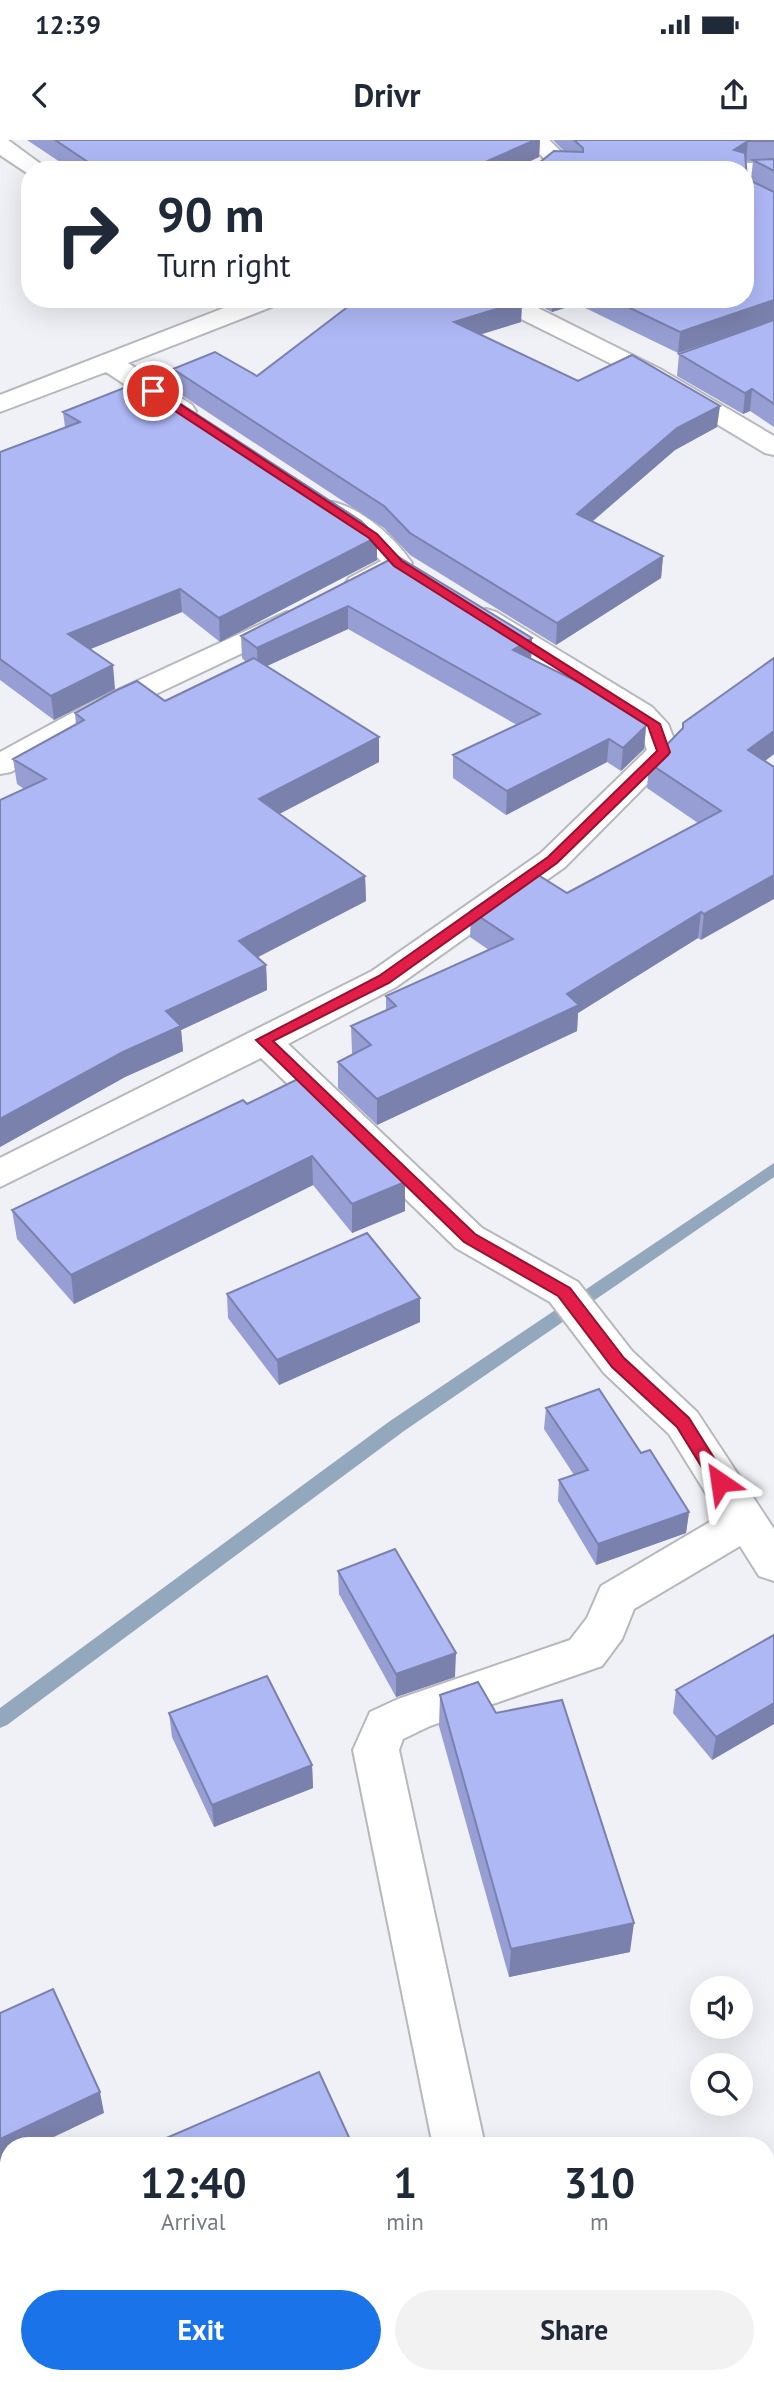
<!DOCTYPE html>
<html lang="en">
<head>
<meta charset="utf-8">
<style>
	body { margin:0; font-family:"PT Sans",sans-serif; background:#f2f2f3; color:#1f2937; height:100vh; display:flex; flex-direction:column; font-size:26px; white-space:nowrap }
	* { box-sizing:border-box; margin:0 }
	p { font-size:23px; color:#747a83 }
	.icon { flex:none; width:38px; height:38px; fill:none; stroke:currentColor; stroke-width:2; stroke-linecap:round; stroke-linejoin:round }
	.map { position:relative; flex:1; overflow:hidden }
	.details { position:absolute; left:0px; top:1997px; width:775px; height:247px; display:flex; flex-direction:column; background:#fff; border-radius:28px 28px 0 0; box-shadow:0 7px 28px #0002 }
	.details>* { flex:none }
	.guide { position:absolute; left:21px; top:21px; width:733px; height:147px; border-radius:28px; box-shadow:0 7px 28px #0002; background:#fff; color:#1f2937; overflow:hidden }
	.fabs { position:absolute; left:690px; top:1836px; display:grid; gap:14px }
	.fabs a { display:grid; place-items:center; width:63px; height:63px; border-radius:50%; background:#fff; box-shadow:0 7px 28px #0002; font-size:35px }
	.pin { position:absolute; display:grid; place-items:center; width:60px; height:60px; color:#fff; margin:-30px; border:4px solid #fff; border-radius:50%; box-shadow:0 2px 7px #0007 }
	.me { position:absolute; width:77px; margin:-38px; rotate:328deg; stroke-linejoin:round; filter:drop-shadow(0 0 5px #0008) }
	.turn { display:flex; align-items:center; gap:24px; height:147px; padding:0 21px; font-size:32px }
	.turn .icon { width:91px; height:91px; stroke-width:2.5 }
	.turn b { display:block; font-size:49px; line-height:60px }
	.eta { display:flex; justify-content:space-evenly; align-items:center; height:119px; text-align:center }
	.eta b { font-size:42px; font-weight:800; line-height:49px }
	.primary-button { display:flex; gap:14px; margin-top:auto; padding:14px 21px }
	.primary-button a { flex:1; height:80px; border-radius:42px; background:#1a73e8; color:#fff; font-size:28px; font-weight:800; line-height:80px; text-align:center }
	.primary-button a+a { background:#f2f2f3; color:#1f2937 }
	.status { display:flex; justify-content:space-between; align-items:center; height:49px; padding:0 35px; background:#fff; direction:ltr }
	.status svg { height:19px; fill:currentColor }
	header { display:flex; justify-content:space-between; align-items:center; height:91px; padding:0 21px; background:#fff; font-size:32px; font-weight:800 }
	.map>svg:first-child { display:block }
</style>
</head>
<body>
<div class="status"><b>12:39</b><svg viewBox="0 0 49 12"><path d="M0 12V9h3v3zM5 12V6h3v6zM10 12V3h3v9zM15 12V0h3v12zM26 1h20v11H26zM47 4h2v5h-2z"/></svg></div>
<header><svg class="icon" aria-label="back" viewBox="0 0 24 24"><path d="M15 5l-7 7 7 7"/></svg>Drivr<svg class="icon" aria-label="share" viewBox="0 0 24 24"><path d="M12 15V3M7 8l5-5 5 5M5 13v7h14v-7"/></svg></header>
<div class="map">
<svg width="774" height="2242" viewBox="0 0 774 2242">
	<rect width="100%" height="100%" fill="#f0f1f6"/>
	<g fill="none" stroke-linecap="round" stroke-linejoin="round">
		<path fill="#93a7bd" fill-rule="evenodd" d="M774 1023V1037L404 1291 7 1585 0 1588V1568L390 1281Z"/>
		<g stroke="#b7b8bd" stroke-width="4">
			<path id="minor" d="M0 0H8L49 30H30V35L0 15Z
				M525 0H549L580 30H556Z
				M746 23H774V37H746V30H735Z
				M247 159H282L279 164 128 223 192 265 196 271 192 277H174L106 232 0 272V255Z
				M488 159H520L660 229 774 296V315L765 313 642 239 491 164Z
				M333 362C363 369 395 398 412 423L408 429C390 439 370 455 349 450L345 444 349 438 381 421 363 402 323 376 319 370 323 364Z
				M486 469 496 472 652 567 668 584 679 612 565 727 396 847 288 904 482 1088 578 1142 632 1211 697 1272 774 1389V1441L759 1436 740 1406 634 1469 622 1499 602 1526 430 1586 403 1599 399 1610 485 2006H433L353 1610 370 1572 398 1559 570 1500 587 1478 601 1446 720 1376 669 1294 604 1233 550 1162 456 1108 261 918 0 1047V1018L372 831 541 713 647 610 639 587 630 579 476 484 471 478 476 472Z
				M287 472 297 475 302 481 297 487 116 573 11 632 0 634V612L94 561Z
				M491 2235H545L547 2242H493Z"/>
		</g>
		<use href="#minor" fill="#fff" fill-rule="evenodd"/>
	</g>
	<path fill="#969ed3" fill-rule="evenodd" d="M27 0H540L539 17 511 30H72Z
		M553 0H774V287L750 271 743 274 677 236 679 214 751 188 678 213 577 164 552 172 526 159H746L565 12ZM746 21H753L751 40 770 50 747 39Z
		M522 161 521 182 480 194 578 241 717 287 675 310 592 382 663 416 661 438 556 505 410 415 384 388 174 250 173 229 257 236Z
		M63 272 377 420 220 502 182 472 90 509 115 549 54 580 0 540V312L65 287Z
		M397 416 532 498 531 519 646 586 644 609 621 631 607 622 506 675 453 638V615L517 585 348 489 267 526 379 622 279 674 365 736 366 761 257 817 266 825 267 850 181 890 183 911 125 937 0 1007V660L24 649 17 644 13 619 76 585 75 573 165 561 246 522 242 518 241 496Z
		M774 518V614L765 621 701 800 698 798 578 873 577 891 377 985 338 948V922L353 914 352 913 351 886 386 871V856L489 810 470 797 471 771 567 753 698 683 647 648 649 623 682 590 683 583Z
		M247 964 405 1042V1071L352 1093 313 1045 74 1164 17 1099 12 1070Z
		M227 1154 420 1158V1182L279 1245 228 1178Z
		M546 1268 641 1313 689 1372 686 1393 596 1425 558 1361 559 1340 574 1335 544 1289Z
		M338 1431 455 1537 396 1557 339 1454Z
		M774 1495V1584L712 1620 673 1573 676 1550Z
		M440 1555 630 1812 509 1837 439 1586Z
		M169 1573 312 1625 313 1648 214 1687 172 1597Z
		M293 2235H492L491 2242H295Z
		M641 2235H766L774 2242H643Z"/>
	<path fill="#7a81ac" d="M535 0H540L539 17 511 30H467Z
		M748 1 746 20 734 10Z
		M553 159H577V164L552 172Z
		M774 160V180L678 213 680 192Z
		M522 161 521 182 453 203 454 182Z
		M752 249 750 271 743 274 745 253Z
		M720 266 717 287 675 310 575 396 577 374 677 288Z
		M377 397V420L220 502 219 478Z
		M663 416 661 438 556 505 557 483Z
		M180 449 182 472 71 517 68 494Z
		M348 466V489L258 530 257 508Z
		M532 498 531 521 513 510Z
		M113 525 115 549 54 580 51 556Z
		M646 586 644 609 621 631 623 608Z
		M774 591V614L745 636 748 610Z
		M379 597V622L260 684 259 659Z
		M609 599 607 622 506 675 507 651Z
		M774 735V759L701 800 704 774Z
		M365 736 366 761 241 826 239 801Z
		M701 772 698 798 578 873 577 891 377 985V959L567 854Z
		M266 825 267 850 181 890 183 911 125 937 0 1007V979L166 871Z
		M312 1016 313 1045 74 1164 71 1135Z
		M405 1042V1071L352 1093V1064Z
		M420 1158V1182L279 1245 277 1220Z
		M689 1372 686 1393 596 1425 598 1404Z
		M456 1513 455 1537 396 1557V1534Z
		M774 1563V1584L712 1620 716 1597Z
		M312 1625 313 1648 214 1687 212 1665Z
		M634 1783 630 1812 509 1837 511 1809Z
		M100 1952 104 1973 35 2006H9V2018L0 2022V1999Z
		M460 2235H492L491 2242H435Z"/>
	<path fill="#aeb8f5" stroke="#7a81ac" stroke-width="2" d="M55 0H535L467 30H100Z
		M574 0H774V1H748L734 10 745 13 747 39 774 52V160L680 192 611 159H746V30H530L554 11 583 12V8Z
		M774 19V31L753 20Z
		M358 159H518L522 161 454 182 578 241 632 215 720 266 677 288 577 374 663 416 557 483 410 393 384 366 173 229 215 212 257 236Z
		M774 180V264L752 249 745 253 679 214Z
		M144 240 361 381 377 397 219 478 180 449 68 494 113 525 51 556 0 519V312L80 282 63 272Z
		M397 416 532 498 513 510 641 573 646 586 623 608 609 599 507 651 453 615 540 574 348 466 257 508 241 496Z
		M254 518 379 597 259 659 365 736 239 801 266 825 166 871 181 886 123 912 0 979V660L46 639 13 619 84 580 75 573 115 551 137 541 165 561Z
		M774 518V591L748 610 774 627V735L704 774 701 772 567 854 579 865 377 959 338 922 371 905 351 886 396 866 386 856 513 799 471 771 530 730 567 753 721 671 649 623 683 588V583Z
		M304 936 359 988 405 1042 352 1064 312 1016 71 1135 12 1070 243 960 247 964Z
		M367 1093 420 1158 277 1220 227 1154Z
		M599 1249 641 1313 650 1310 689 1372 598 1404 559 1340 588 1330 546 1268Z
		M395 1409 456 1513 396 1534 338 1431Z
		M774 1495V1563L716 1597 676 1550Z
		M267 1536 312 1625 212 1665 169 1573Z
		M478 1542 496 1573 562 1560 634 1783 511 1809 440 1555Z
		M53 1849 100 1952 0 1999V1873Z
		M319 1932 353 2006H148Z
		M766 2127 774 2149V2242H652L650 2235H766Z
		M297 2235H460L435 2242H299Z"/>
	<path fill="#e11d48" stroke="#92132f" stroke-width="2" d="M149 249H157L377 394 402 421 660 584 670 612 668 615 557 723 389 843 273 901 475 1094 570 1148 624 1218 689 1278 726 1337 729 1342 726 1347H714L677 1287 612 1227 558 1156 464 1102 256 900 379 836 548 717 657 611 648 586 394 426 369 398 149 254Z"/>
</svg>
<div class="fabs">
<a><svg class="icon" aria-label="sound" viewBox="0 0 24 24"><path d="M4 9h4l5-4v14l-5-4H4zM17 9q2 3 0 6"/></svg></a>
<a><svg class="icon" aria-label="search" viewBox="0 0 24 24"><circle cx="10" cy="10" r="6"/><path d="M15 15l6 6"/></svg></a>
</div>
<div class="pin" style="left:153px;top:251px;background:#d93025"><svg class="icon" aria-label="arrive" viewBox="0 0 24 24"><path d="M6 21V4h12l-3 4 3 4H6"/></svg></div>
<svg class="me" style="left:720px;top:1342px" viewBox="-20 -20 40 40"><path d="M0-17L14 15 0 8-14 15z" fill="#e11d48" stroke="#fff" stroke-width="4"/></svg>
<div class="guide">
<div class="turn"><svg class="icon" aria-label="right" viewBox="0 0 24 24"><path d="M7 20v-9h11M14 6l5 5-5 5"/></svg><div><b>90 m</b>Turn right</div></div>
</div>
<section class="details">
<div class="eta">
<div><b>12:40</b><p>Arrival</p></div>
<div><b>1</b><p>min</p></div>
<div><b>310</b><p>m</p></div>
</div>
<div class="primary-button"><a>Exit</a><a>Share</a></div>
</section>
</div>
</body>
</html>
